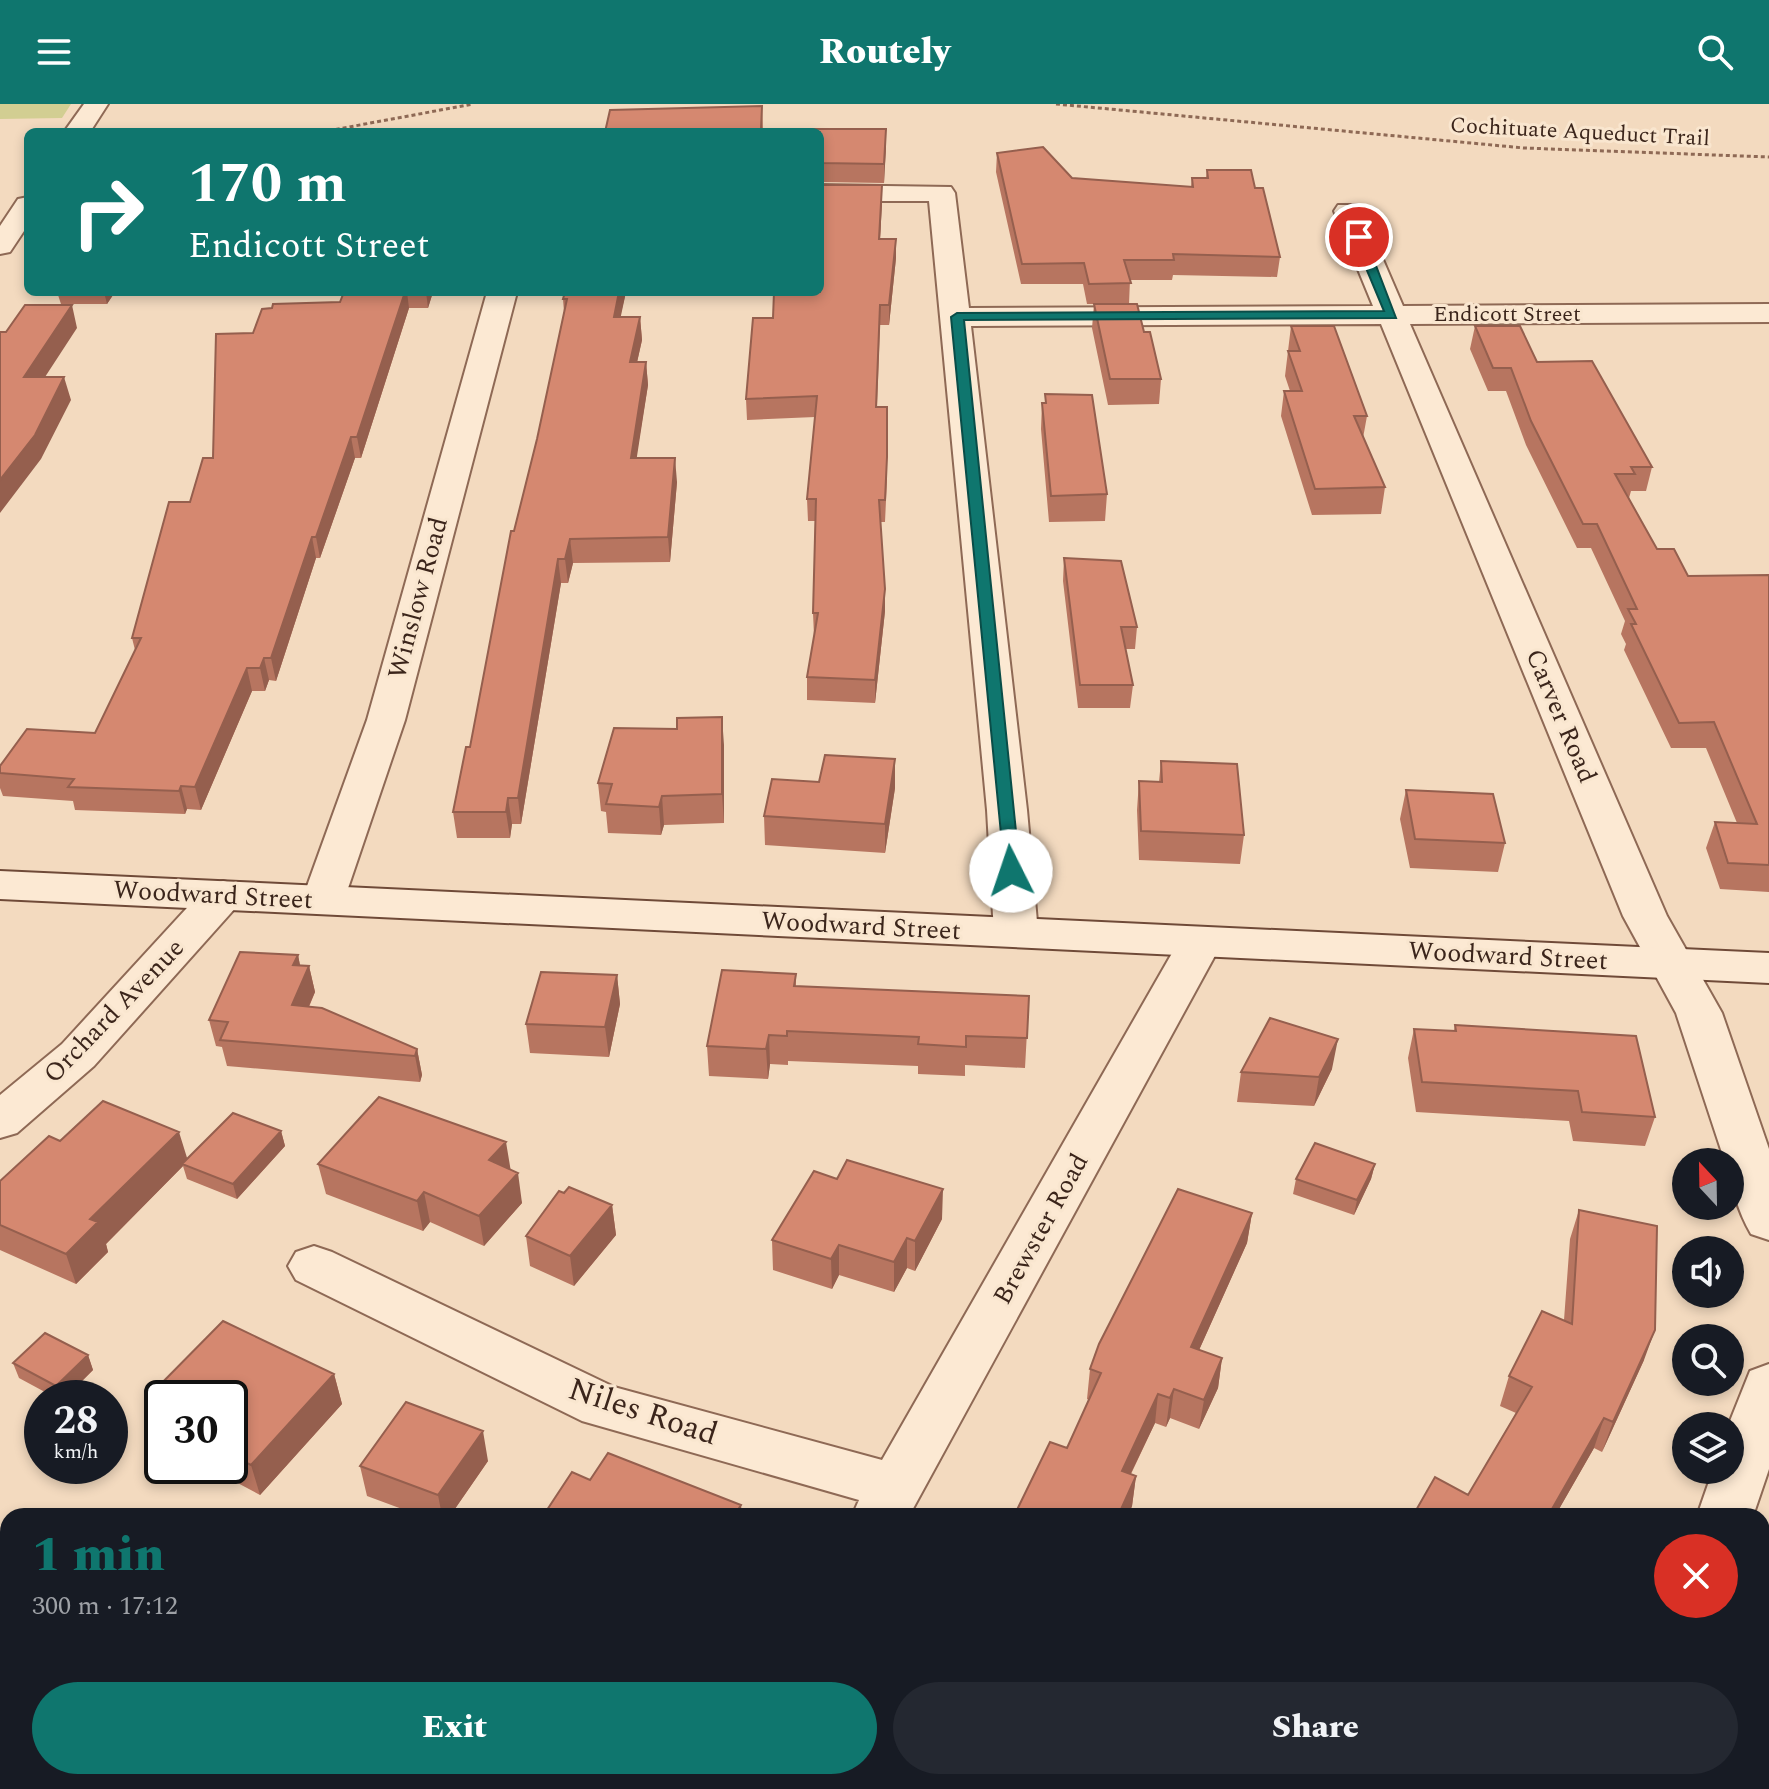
<!DOCTYPE html>
<html lang="en">
<head>
<meta charset="utf-8">
<style>
	body { margin:0; font-family:Spectral,serif; background:#242831; color:#f1f3f6; height:100vh; display:flex; flex-direction:column; font-size:30px; white-space:nowrap }
	* { box-sizing:border-box; margin:0 }
	p { font-size:26px; color:#9ea1a6 }
	.icon { flex:none; width:44px; height:44px; fill:none; stroke:currentColor; stroke-width:2; stroke-linecap:round; stroke-linejoin:round }
	.map { position:relative; flex:1; overflow:hidden }
	.panel { position:absolute; left:0px; top:1404px; width:1770px; height:282px; display:flex; flex-direction:column; background:#171b24; border-radius:24px 24px 0 0; box-shadow:0 4px 12px #0003 }
	.panel>* { flex:none }
	.hud { position:absolute; left:24px; top:24px; width:800px; height:168px; border-radius:12px; box-shadow:0 4px 12px #0003; background:#0f766e; color:#fff; overflow:hidden }
	.needle { width:52px; rotate:338deg }
	.buttons { position:absolute; left:1672px; top:1044px; display:grid; gap:16px }
	.buttons a { display:grid; place-items:center; width:72px; height:72px; border-radius:50%; background:#171b24; box-shadow:0 4px 12px #0003; font-size:40px }
	.speed { position:absolute; left:24px; top:1276px; display:flex; gap:16px; font-size:40px; font-weight:700; text-align:center }
	.speed>* { display:grid; place-content:center; width:104px; height:104px; border-radius:50%; background:#171b24; box-shadow:0 4px 12px #0003; line-height:1 }
	.speed small { font-size:20px; font-weight:400 }
	.speed .limit { border:4px solid #111; border-radius:12px; background:#fff; color:#111 }
	.pin { position:absolute; display:grid; place-items:center; width:68px; height:68px; color:#fff; margin:-34px; border:4px solid #fff; border-radius:50%; box-shadow:0 2px 8px #0007 }
	.me { position:absolute; width:88px; margin:-44px; rotate:356deg; stroke-linejoin:round; filter:drop-shadow(0 0 6px #0008) }
	.turn { display:flex; align-items:center; gap:28px; height:168px; padding:0 32px; font-size:36px }
	.turn .icon { width:104px; height:104px; stroke-width:2.5 }
	.turn b { display:block; font-size:56px; line-height:68px }
	.round { display:grid; place-items:center; flex:none; width:84px; height:84px; border-radius:42px; background:#242831 }
	.headline { display:flex; align-items:center; justify-content:space-between; height:136px; padding:0 32px }
	h1 { font-size:48px; font-weight:800; line-height:60px; color:#0f766e }
	.action { display:flex; gap:16px; margin-top:auto; padding:16px 32px }
	.action a { flex:1; height:92px; border-radius:48px; background:#0f766e; color:#fff; font-size:32px; font-weight:800; line-height:92px; text-align:center }
	.action a+a { background:#242831; color:#f1f3f6 }
	header { display:flex; justify-content:space-between; align-items:center; height:104px; padding:0 32px; background:#0f766e; color:#fff; font-size:36px; font-weight:800 }
	.map>svg:first-child { display:block }
</style>
</head>
<body>
<header><svg class="icon" aria-label="menu" viewBox="0 0 24 24"><path d="M4 6h16M4 12h16M4 18h16"/></svg>Routely<svg class="icon" aria-label="search" viewBox="0 0 24 24"><circle cx="10" cy="10" r="6"/><path d="M15 15l6 6"/></svg></header>
<div class="map">
<svg width="1769" height="1685" viewBox="0 0 1769 1685">
	<rect width="100%" height="100%" fill="#f3dabf"/>
	<path fill="#d2ce92" d="M0 0H71L62 14 0 15Z"/>
	<g fill="none" stroke-linecap="round" stroke-linejoin="round">
		<g stroke="#8e6955" stroke-width="4">
			<path id="street" d="M84 0H108L90 28H64Z
				M820 81 951 83 955 89 969 204 1373 202 1334 107 1338 101H1358L1362 107 1403 202 1769 200V218L1410 220 1667 812 1722 909 1769 1045V1136L1751 1130C1739 1109 1730 1083 1730 1058H1725L1676 909 1623 812 1381 220 971 222 1027 706 1038 829 1031 839 1016 843 1001 839 994 829 987 706 929 97H820Z
				M28 93V121L10 148 0 150V122L18 95Z
				M487 188H517L405 616 344 796 338 806 323 810 308 806 302 796 367 616Z
				M223 777 238 781 244 791 238 801 94 962 17 1029 0 1034V991L62 940 208 781Z
				M1201 823 1217 827 1223 837 909 1412H852L859 1396 582 1317 296 1176 288 1162 296 1148 314 1142 332 1148 614 1283 882 1356 1179 837 1185 827Z
				M1769 1260V1365L1753 1412H1697L1713 1366H1730L1728 1322 1750 1267Z
				M1762 1475 1769 1477V1529L1762 1527Z
				M700 1678H765L761 1685H697Z
				M1574 1678H1638L1635 1685H1571Z"/>
		</g>
		<g stroke="#6f4a38" stroke-width="4">
			<path id="secondary" d="M0 767 1769 849V879L0 795Z"/>
		</g>
		<path stroke="#8e6955" stroke-width="3" stroke-dasharray="4 3" stroke-linecap="butt" d="M1056 0 1524 44 1769 53
			M322 28 473 0"/>
		<use href="#street" fill="#fce9d3" fill-rule="evenodd"/>
		<use href="#secondary" fill="#fce9d3" fill-rule="evenodd"/>
	</g>
	<path fill="#b77560" d="M762 2 763 25H886L884 79 820 78V28H605L610 6Z
		M997 49 1072 74 1191 83 1192 74H1206L1207 66 1255 84 1280 153 1277 173 1173 171 1172 176H1130L1129 200 1144 228 1161 275 1159 300 1108 301 1092 224 1094 200H1087L1083 180H1021L996 68Z
		M882 81 880 135H896V154L889 221H880L877 303 887 375 885 418H880L885 507 875 599 807 596V573L814 532 813 509 815 417H808L807 395 815 313 747 316 746 295 773 214Z
		M57 188H115L107 200H61Z
		M344 188H433L428 204H409L361 354H355L320 454H316L276 577 269 576 265 587H252L201 706 187 705 185 710 75 706 73 697 3 692 0 684V662L95 629 135 546 132 534 190 398 213 354 253 229 272 204 340 198Z
		M565 188H626L620 213H640L642 236 637 258H646L648 281 636 354 677 378 670 458 573 459 568 479H561L521 720H512L510 734H457L453 708 470 643 514 427 537 335 564 208 563 195Z
		M1291 222 1367 312 1363 334 1385 383 1381 410 1312 411 1281 312 1284 287H1290L1285 272Z
		M1475 222 1537 258 1652 363 1646 387H1631L1629 394 1657 445 1688 472 1769 471V788L1720 785 1706 744 1715 718 1737 719 1706 644H1671L1624 546 1626 540 1621 530 1625 517 1591 444H1577L1526 341 1506 287H1488L1470 245Z
		M1045 290 1107 390 1105 417 1049 418 1041 325 1042 299H1045Z
		M1064 454 1137 523 1135 545H1125L1133 581 1130 604H1078L1063 477Z
		M724 641V719L664 721 661 731 608 729 606 708 601 707 598 679Z
		M1161 657 1244 731 1240 760 1139 756 1137 706 1139 677 1159 678Z
		M895 684 885 749 765 741 764 712Z
		M1406 686 1505 739 1498 768 1410 764 1400 715Z
		M298 851 300 862H309L315 888 309 903 417 945 422 971 420 978 227 962 222 943 216 942 209 916Z
		M796 870V882L1029 892 1025 964 965 961V972L918 970V962L788 957V961L770 960 768 975 709 972 707 942Z
		M617 871 620 900 609 953 530 949 526 920Z
		M1455 921 1655 1013 1645 1042 1573 1037 1569 1017 1416 1008 1408 954 1414 925 1454 927Z
		M1332 965 1314 1002 1237 998 1241 968Z
		M281 1027 285 1042 237 1095 187 1075 183 1062 106 1140 108 1148 76 1180 0 1146V1077L60 1037 187 1055Z
		M318 1060 510 1066 522 1099 484 1142 430 1118 423 1127 326 1090Z
		M1375 1060 1371 1075 1354 1111 1293 1090 1296 1075Z
		M564 1089 612 1101 616 1131 574 1182 530 1162 526 1132Z
		M1579 1106 1644 1256 1602 1348 1594 1344 1555 1412H1414L1415 1408 1468 1391 1516 1309 1500 1302 1509 1272 1564 1216 1570 1135Z
		M1252 1109 1247 1139 1199 1246 1222 1254 1218 1284 1199 1325 1170 1314 1166 1323 1155 1319 1131 1370 1136 1372 1132 1402 1128 1412H1014L1067 1344 1089 1296 1087 1295 1090 1265Z
		M942 1115 915 1167 907 1164 894 1188 839 1171 832 1185 773 1166 772 1136Z
		M88 1251 93 1266 65 1294H56L19 1274 13 1259Z
		M334 1270 342 1300 260 1391 215 1367 213 1362H230V1294H162V1326L158 1323 147 1294Z
		M488 1357 450 1412H421L367 1392 360 1362Z
		M1033 1678H1136L1132 1685H1032Z
		M1325 1678H1431L1428 1685H1321Z"/>
	<path fill="#955f4e" d="M886 25V44L884 79V60Z
		M882 81V100L879 154V135Z
		M896 135V154L889 221V201Z
		M104 188H115L107 200Z
		M405 188H407L409 204 361 354 357 333Z
		M426 188H433L428 204Z
		M619 188H626L616 235 614 213Z
		M72 201 77 224 30 296 24 273Z
		M640 213 642 236 632 281 630 258Z
		M646 258 648 281 633 378 631 354Z
		M64 273 71 296 41 355 0 409V376Z
		M351 333 355 354 320 454 316 433Z
		M675 354 677 378 670 458 668 433Z
		M312 433 316 454 276 577 271 554Z
		M570 435 573 459 568 479 565 455Z
		M558 455 561 479 521 720 518 694Z
		M885 485V507L875 599V576Z
		M264 554 269 576 265 587 260 564Z
		M247 564 252 587 201 706 195 683Z
		M722 613 724 641V719L722 690Z
		M895 655V684L885 749V720Z
		M181 682 187 705 185 710 179 687Z
		M662 692 664 721 661 731 659 703Z
		M508 694 512 720 510 734 506 708Z
		M298 851 303 876 309 862 315 888 298 927 292 901 293 861Z
		M617 871 620 900 609 953 605 923Z
		M769 931 770 960 768 975 766 945Z
		M1338 935 1332 965 1314 1002 1319 973Z
		M417 945 422 971 420 978 415 952Z
		M281 1027 285 1042 237 1095 233 1080Z
		M179 1028 188 1057 182 1060 183 1062 106 1140 108 1148 76 1180 66 1150 90 1115Z
		M506 1038 511 1068 489 1056Z
		M1375 1060 1371 1075 1354 1111 1357 1096Z
		M518 1069 522 1099 484 1142 479 1112Z
		M943 1085 942 1115 915 1167V1137Z
		M424 1088 430 1118 423 1127 417 1097Z
		M612 1101 616 1131 574 1182 570 1152Z
		M1252 1109 1247 1139 1187 1273 1191 1243Z
		M907 1134V1164L894 1188V1158Z
		M839 1141V1171L832 1185 831 1155Z
		M1655 1226 1644 1256 1602 1348 1613 1318Z
		M88 1251 93 1266 65 1294H61L56 1282Z
		M1222 1254 1218 1284 1199 1325 1204 1296Z
		M334 1270 342 1300 260 1391 251 1361Z
		M1174 1285 1170 1314 1166 1323 1170 1294Z
		M1158 1290 1155 1319 1118 1396 1122 1367Z
		M1604 1314 1594 1344 1555 1412H1548Z
		M483 1327 488 1357 450 1412H442L438 1391Z
		M1136 1372 1132 1402 1128 1412H1118Z
		M741 1401 742 1412H734Z
		M347 1678H361L356 1685H342Z
		M570 1678H593L589 1685H565Z
		M1127 1678H1136L1132 1685H1124Z"/>
	<path fill="#d58870" stroke="#955f4e" stroke-width="2" d="M762 2 761 25H886L884 60 820 59V28H605L610 6Z
		M1043 43 1072 74 1193 83 1192 74H1208L1207 66H1251L1255 84H1263L1280 153 1173 150 1174 156H1124L1131 179 1089 180 1084 159 1022 160 997 49Z
		M820 81H882L879 135H896L889 201H880L876 303H887V353L885 396H879L885 485 875 576 807 573 818 509H813L816 395H807L817 292 746 295 753 214H773L774 188H820Z
		M344 188H405L357 333H351L316 433H312L271 554H264L260 564H247L195 683 181 682 179 687 68 683 74 675 0 669V662L27 625 95 629 141 534H132L169 398H190L203 354H213L216 230 253 229 262 205 272 204 273 200 340 198Z
		M565 188H619L614 213H640L630 258H646L631 354H675L668 433 570 435 565 455H558L518 694H508L506 708H453L466 643H470L511 427H514L537 335 567 195H563Z
		M1094 200H1137L1144 228H1150L1161 275H1110Z
		M25 201H72L24 273H64L35 331 0 376V228H6Z
		M1291 222H1334L1367 312H1354L1385 383 1315 385 1284 287H1302L1288 247H1300Z
		M1475 222H1520L1537 258 1592 257 1652 363H1631L1635 370H1615L1657 445H1674L1688 472 1769 471V761L1728 759 1715 718 1757 720 1714 618 1679 619 1631 520H1636L1628 505H1637L1597 420H1583L1531 317 1511 264H1493Z
		M1045 290 1092 291 1107 390 1051 392 1042 299H1046Z
		M1064 454 1121 457 1137 523H1121L1133 581H1080Z
		M722 613V690L662 692 659 703 606 700 612 680 598 679 614 624 677 625V614Z
		M825 651 895 655 885 720 764 712 772 675 819 678Z
		M1161 657 1237 660 1244 731 1141 727 1139 677 1162 678Z
		M1406 686 1493 690 1505 739 1415 735Z
		M240 848 298 851 293 861 309 862 292 901 322 904 417 945 415 952 220 936 228 918 209 916Z
		M722 866 796 870 794 882 1029 892 1027 934 966 932V943L918 940 919 933 787 927V932L769 931 766 945 707 942Z
		M541 868 617 871 605 923 526 920Z
		M1270 914 1338 935 1319 973 1241 968Z
		M1455 921 1636 932 1655 1013 1582 1008 1578 987 1422 978 1414 925 1456 927Z
		M379 993 506 1038 489 1056 518 1069 479 1112 424 1088 417 1097 318 1060Z
		M103 997 179 1028 90 1115 98 1118 66 1150 0 1121V1077L49 1032 60 1037Z
		M233 1009 281 1027 233 1080 182 1060Z
		M1315 1039 1375 1060 1357 1096 1296 1075Z
		M847 1056 943 1085 915 1137 907 1134 894 1158 839 1141 831 1155 772 1136 814 1067 837 1075Z
		M569 1083 612 1101 570 1152 526 1132 559 1087 564 1089Z
		M1178 1085 1252 1109 1191 1243 1222 1254 1204 1296 1174 1285 1170 1294 1158 1290 1122 1367 1136 1372 1118 1412H1014L1050 1338 1067 1344 1101 1269 1090 1265 1099 1240Z
		M1579 1106 1657 1122 1655 1226 1613 1318 1604 1314 1548 1412H1476L1466 1407 1463 1412H1423L1415 1408 1435 1373 1468 1391 1532 1283 1509 1272 1542 1207 1572 1220Z
		M223 1217 334 1270 251 1361 230 1351V1294H162V1301L147 1294Z
		M45 1229 88 1251 56 1282 13 1259Z
		M406 1298 483 1327 438 1391 360 1362Z
		M608 1349 741 1401 734 1412H543L572 1368 590 1376Z
		M262 1678H347L342 1685H257Z
		M416 1678H570L565 1685H411Z
		M880 1678H969L980 1683 979 1685H877Z
		M1055 1678H1127L1124 1685H1070Z
		M1325 1678H1409L1406 1685H1321Z
		M1311 1680 1321 1685H1309Z"/>
	<path fill="#0f766e" stroke="#0a4d48" stroke-width="2" d="M1359 129 1365 133 1396 214 964 216 1020 767 1018 771H1005L951 213 957 209 1384 207 1353 133Z"/>
	<g text-anchor="middle" dominant-baseline="central" stroke-width="6" stroke-linejoin="round" paint-order="stroke">
		<g font-size="22" fill="#3b251b" stroke="#f9e6cf">
			<text transform="translate(1580 28) rotate(3)">Cochituate Aqueduct Trail</text>
			<text x="1507" y="210">Endicott Street</text>
		</g>
		<g font-size="26" fill="#3b251b" stroke="#f9e6cf">
			<text transform="translate(418 494) rotate(-75)">Winslow Road</text>
			<text transform="translate(1561 612) rotate(67)">Carver Road</text>
			<text transform="translate(213 791) rotate(3)">Woodward Street</text>
			<text transform="translate(861 822) rotate(3)">Woodward Street</text>
			<text transform="translate(1508 852) rotate(3)">Woodward Street</text>
			<text transform="translate(114 907) rotate(-46)">Orchard Avenue</text>
			<text transform="translate(1041 1125) rotate(-61)">Brewster Road</text>
		</g>
		<g font-size="32" fill="#3b251b" stroke="#f9e6cf">
			<text transform="translate(643 1308) rotate(18)">Niles Road</text>
		</g>
	</g>
</svg>
<div class="buttons">
<a><svg class="needle" viewBox="-14 -14 28 28"><path d="M0-13l5 13h-10z" fill="#e53935"/><path d="M0 13l5-13h-10z" fill="#9ea1a6"/></svg></a>
<a><svg class="icon" aria-label="sound" viewBox="0 0 24 24"><path d="M4 9h4l5-4v14l-5-4H4zM17 9q2 3 0 6"/></svg></a>
<a><svg class="icon" aria-label="search" viewBox="0 0 24 24"><circle cx="10" cy="10" r="6"/><path d="M15 15l6 6"/></svg></a>
<a><svg class="icon" aria-label="layers" viewBox="0 0 24 24"><path d="M12 4l9 5-9 5-9-5zM3 14l9 5 9-5"/></svg></a>
</div>
<div class="speed"><div>28<small>km/h</small></div><div class="limit">30</div></div>
<div class="pin" style="left:1359px;top:133px;background:#d93025"><svg class="icon" aria-label="arrive" viewBox="0 0 24 24"><path d="M6 21V4h12l-3 4 3 4H6"/></svg></div>
<svg class="me" style="left:1011px;top:767px" viewBox="-20 -20 40 40"><circle r="19" fill="#fff"/><path d="M0-13L10 11 0 6-10 11z" fill="#0f766e"/></svg>
<div class="hud">
<div class="turn"><svg class="icon" aria-label="right" viewBox="0 0 24 24"><path d="M7 20v-9h11M14 6l5 5-5 5"/></svg><div><b>170 m</b>Endicott Street</div></div>
</div>
<section class="panel">
<div class="headline"><div><h1>1 min</h1><p>300 m · 17:12</p></div><a class="round" style="background:#d93025;color:#fff"><svg class="icon" aria-label="close" viewBox="0 0 24 24"><path d="M6 6l12 12M18 6L6 18"/></svg></a></div>
<div class="action"><a>Exit</a><a>Share</a></div>
</section>
</div>
</body>
</html>
